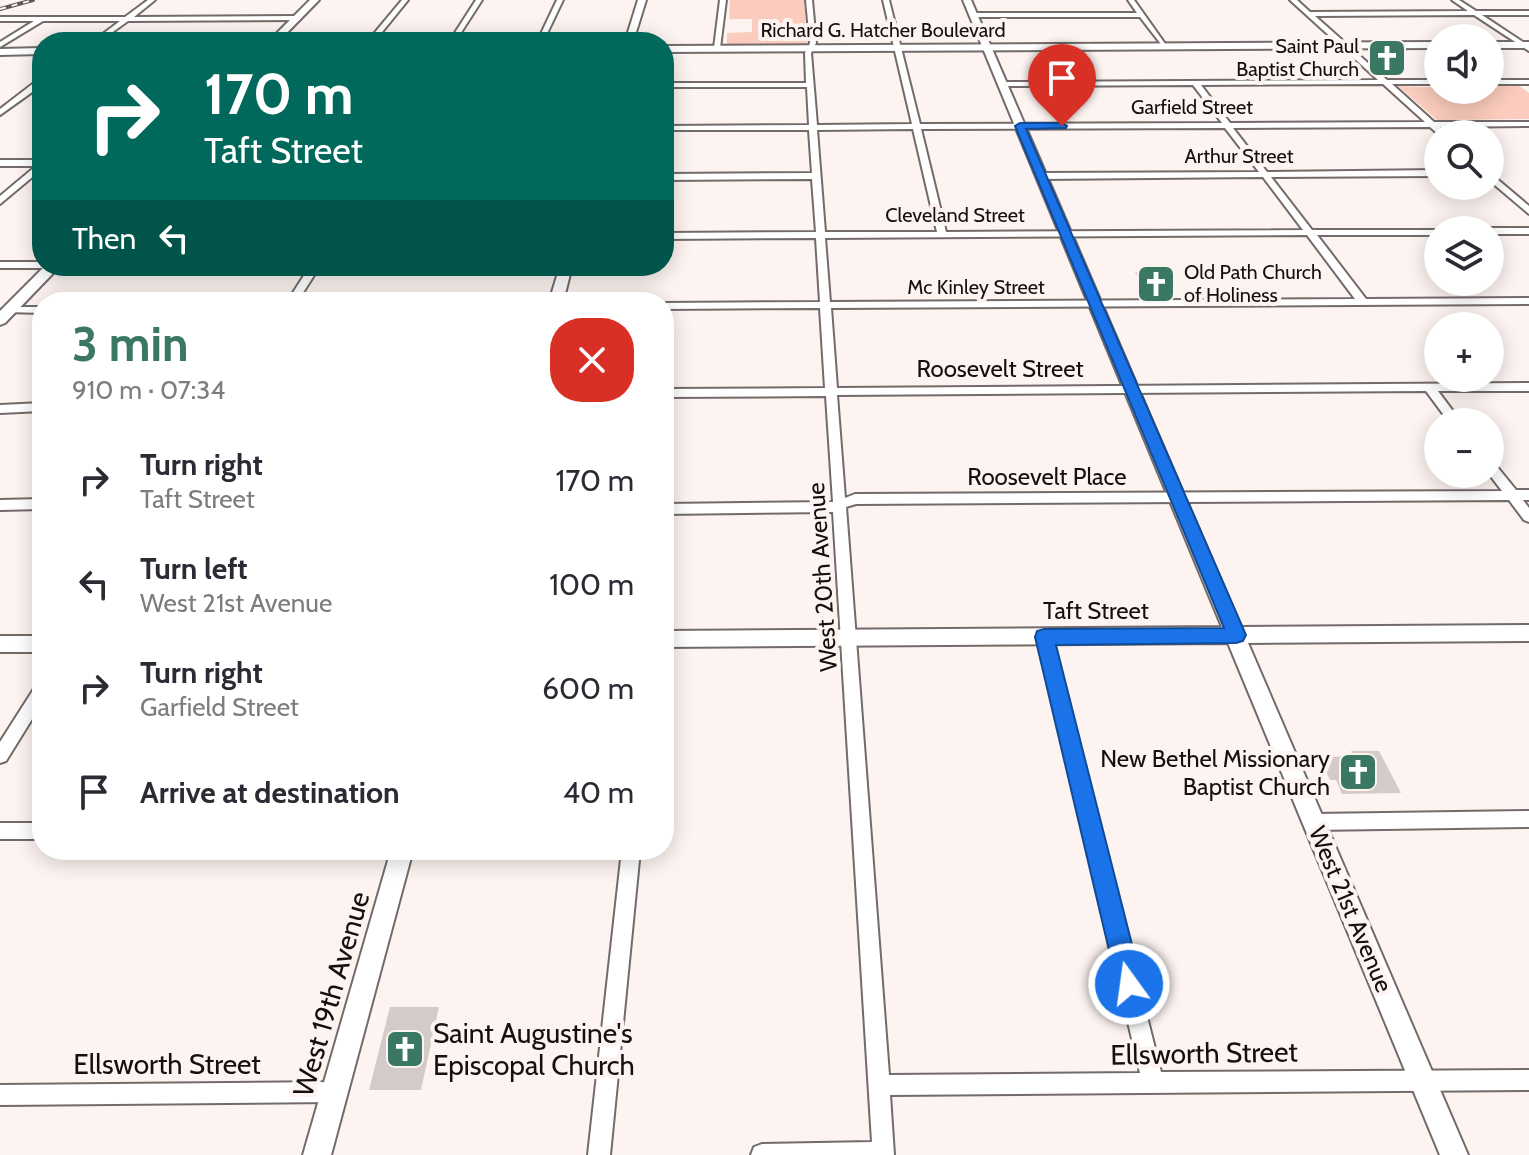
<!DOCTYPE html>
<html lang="en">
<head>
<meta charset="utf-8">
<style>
	body { margin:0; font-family:Cabin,sans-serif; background:#f7f7f7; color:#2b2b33; height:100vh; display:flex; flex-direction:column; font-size:30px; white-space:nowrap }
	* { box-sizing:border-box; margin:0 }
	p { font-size:26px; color:#7c7c81 }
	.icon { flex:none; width:44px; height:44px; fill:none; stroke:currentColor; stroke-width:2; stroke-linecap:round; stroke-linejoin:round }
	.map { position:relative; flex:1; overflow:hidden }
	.details { position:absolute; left:32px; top:292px; width:642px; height:568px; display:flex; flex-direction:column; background:#fff; border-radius:32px; box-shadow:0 4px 20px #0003 }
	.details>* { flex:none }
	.banner { position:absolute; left:32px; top:32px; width:642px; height:244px; border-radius:32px; box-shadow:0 4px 20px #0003; background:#00695c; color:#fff; overflow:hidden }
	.buttons { position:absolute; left:1424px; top:24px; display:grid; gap:16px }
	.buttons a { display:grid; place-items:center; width:80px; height:80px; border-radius:50%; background:#fff; box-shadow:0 4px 20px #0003; font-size:40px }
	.pin { position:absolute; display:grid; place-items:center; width:68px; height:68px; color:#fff; margin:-82px -34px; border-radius:50% 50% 50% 0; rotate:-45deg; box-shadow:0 0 8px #0007 }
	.pin .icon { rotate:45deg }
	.me { position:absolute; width:88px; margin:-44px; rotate:346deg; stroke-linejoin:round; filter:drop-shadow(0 0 6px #0008) }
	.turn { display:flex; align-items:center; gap:28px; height:168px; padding:0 40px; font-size:36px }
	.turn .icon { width:104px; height:104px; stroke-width:2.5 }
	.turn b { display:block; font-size:56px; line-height:68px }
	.then { display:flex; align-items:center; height:76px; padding:0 40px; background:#0003; gap:16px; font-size:30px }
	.round { display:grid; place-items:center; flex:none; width:84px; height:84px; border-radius:32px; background:#f7f7f7 }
	.headline { display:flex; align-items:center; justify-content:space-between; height:136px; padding:0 40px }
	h1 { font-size:48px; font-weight:700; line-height:60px; color:#3b7864 }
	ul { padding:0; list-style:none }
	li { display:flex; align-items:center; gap:24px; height:104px; padding:0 40px }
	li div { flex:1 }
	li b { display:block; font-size:30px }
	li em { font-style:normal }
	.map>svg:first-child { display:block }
</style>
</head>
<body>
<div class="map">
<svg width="1529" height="1155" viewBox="0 0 1529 1155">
	<rect width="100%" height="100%" fill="#fdf4f1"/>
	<path fill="#fbccbd" d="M730 0H804L807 45H727V33L752 32V19H729Z
		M1490 85H1518L1529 93V119L1437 120 1398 86 1490 90Z"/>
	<path fill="#d4cbc8" d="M1135 272 1167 277 1175 291 1146 292Z
		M1351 751H1379L1401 793 1342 794 1336 780H1330L1322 764H1328L1325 757 1354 756Z
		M390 1007H439L421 1090H369Z"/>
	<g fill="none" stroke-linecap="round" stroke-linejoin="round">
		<g stroke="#736b69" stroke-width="4">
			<path id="minor" d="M148 0H155L134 17 297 16 300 18 297 20 128 21 99 42H92L120 21H43L0 47V42L34 21H0V17H125Z
				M402 0H408L374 42H367Z
				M476 0H482L455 42H449Z
				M557 0H563L543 42H537Z
				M720 0H726L720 48 717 50 714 48Z
				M806 0H812L816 43 811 53 817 125 912 124 883 0H889L920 124 1222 123 1193 85 999 86 998 84 1002 82 1378 80 1290 0H1297L1310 12 1468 11 1452 0H1459L1476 11H1529V15H1482L1529 46V51L1474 15 1315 16 1387 80H1438V84H1392L1434 122H1529V126L1440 127 1447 134H1438L1430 127 1233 128 1267 172 1438 170V176L1271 177 1312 230H1441H1438V235H1317L1366 299 1529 298V304L831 308 837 388 1529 383V391H1438L1461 422H1449L1426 391 837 395 845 498 855 494 1502 491 1489 474 1490 462 1494 463 1516 490H1529V500H1523L1529 508V522L1524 520 1509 500 856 504 846 507 889 1075 1140 1073 1037 637 1039 633 1044 631 1049 633 1051 637 1161 1072 1529 1070V1090L890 1095 894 1155H751L754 1147 762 1144 872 1142 833 512 664 514V504L833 502 826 396 664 397V389L825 388 820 308 664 309V303L820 302 816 238 664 239V233L816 232 812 179 664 180V174L812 173 809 130H664V126L809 125 807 87H664V83H806L805 53 810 43ZM1383 84 1425 122 1230 123 1201 85ZM1225 128 1259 172 1041 173 1037 176 1041 179 1263 177 1303 230 946 232 921 129ZM913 129 937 232H825L817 130ZM1307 235 1355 299 830 302 825 238Z
				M1128 0H1134L1168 48H1164L1140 17H973L970 15 973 13H1137Z
				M39 79H42V85L0 115V109Z
				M1490 80H1529V84H1490Z
				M0 160H42V169L0 204V196L36 166H0Z
				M1490 173 1529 206V214L1490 181Z
				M1490 228H1529V234H1490V230H1486Z
				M0 262H42V266H46L42 268H0Z
				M310 266H320L297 302H287Z
				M10 307H42V313L6 312 5 310Z
				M42 403V411L0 413V405Z
				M42 499V509L0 510V500Z
				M42 682V703L6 761 0 763V742L37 684Z
				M1529 811V827L1314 830 1308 828 1305 822 1308 816 1314 814Z
				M0 823H42V839H0Z
				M622 850H640L610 1155H588Z
				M334 1082 341 1085 344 1092 341 1099 334 1102 0 1105V1085Z"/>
		</g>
		<g stroke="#736b69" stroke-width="4">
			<path id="tertiary" d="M638 0H646L633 42H625Z
				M963 0H971L1241 627 1529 625V641L1248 643 1468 1155H1440L1228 643 664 647V631L1222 627Z
				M560 266H572L563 302H549Z
				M0 636H42V652H0Z
				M391 850H413L331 1155H303Z"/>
		</g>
		<g stroke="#736b69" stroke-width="4">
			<path id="secondary" d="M310 0H319L278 42H268Z
				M45 266H60L5 323 0 325V311Z"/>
		</g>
		<g stroke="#736b69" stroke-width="4">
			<path id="primary" d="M1438 42V48L664 52V46Z
				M1490 42H1529V48H1490Z
				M42 48V54L0 55V49Z"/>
		</g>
		<use href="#minor" fill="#fff" fill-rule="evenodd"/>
		<use href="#tertiary" fill="#fff" fill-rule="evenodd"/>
		<use href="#secondary" fill="#fff" fill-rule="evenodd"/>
		<use href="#primary" fill="#fff" fill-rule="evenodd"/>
		<g stroke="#5d5856" stroke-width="4">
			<path id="rail" d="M0 9 33 0"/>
		</g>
		<use href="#rail" stroke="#fdf4f1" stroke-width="2" stroke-dasharray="6" stroke-linecap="butt"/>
	</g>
	<path fill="#1a73e8" stroke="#114b97" stroke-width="2" d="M1062 123 1067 126 1066 128 1026 129 1246 635 1243 641 1236 643 1056 645 1142 984 1138 993 1129 997 1120 993 1117 984 1035 637 1037 631 1044 629 1224 628 1015 126 1020 123Z"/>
	<defs>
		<g id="church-square" transform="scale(2)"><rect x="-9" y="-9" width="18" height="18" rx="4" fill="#3b7864" stroke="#fdf4f1"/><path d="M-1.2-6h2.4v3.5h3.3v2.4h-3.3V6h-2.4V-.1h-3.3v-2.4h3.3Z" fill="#fff"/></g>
	</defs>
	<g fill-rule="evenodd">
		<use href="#church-square" x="1387" y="58"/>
		<use href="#church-square" x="1156" y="284"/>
		<use href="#church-square" x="1358" y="772"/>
		<use href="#church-square" x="405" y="1049"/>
	</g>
	<g text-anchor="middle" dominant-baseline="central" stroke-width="8" stroke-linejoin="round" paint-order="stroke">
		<g font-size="20" fill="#13100f" stroke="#fdf4f1">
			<text x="883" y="30">Richard G. Hatcher Boulevard</text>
			<text x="1192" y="107">Garfield Street</text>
			<text x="1239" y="156">Arthur Street</text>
			<text x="955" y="215">Cleveland Street</text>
			<text x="976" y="287">Mc Kinley Street</text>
		</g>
		<g font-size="20" fill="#13100f" stroke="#fdf4f1" text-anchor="end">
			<text x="1359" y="46">Saint Paul<tspan x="1359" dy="23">Baptist Church</tspan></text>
			<text x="1184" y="272" text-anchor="start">Old Path Church<tspan x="1184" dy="23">of Holiness</tspan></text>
		</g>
		<g font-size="24" fill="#13100f" stroke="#fdf4f1">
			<text x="1000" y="368">Roosevelt Street</text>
			<text x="1047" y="476">Roosevelt Place</text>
			<text transform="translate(822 577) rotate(-94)">West 20th Avenue</text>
			<text x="1096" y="610">Taft Street</text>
			<text transform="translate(1351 909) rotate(67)">West 21st Avenue</text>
		</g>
		<g font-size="24" fill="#13100f" stroke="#fdf4f1" text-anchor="end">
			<text x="1330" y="758">New Bethel Missionary<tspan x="1330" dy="28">Baptist Church</tspan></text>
		</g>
		<g font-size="28" fill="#13100f" stroke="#fdf4f1">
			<text transform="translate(331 994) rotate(-74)">West 19th Avenue</text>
			<text transform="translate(1204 1053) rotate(-1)">Ellsworth Street</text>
			<text x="167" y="1064">Ellsworth Street</text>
		</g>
		<g font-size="28" fill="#13100f" stroke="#fdf4f1" text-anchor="start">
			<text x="433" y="1033">Saint Augustine's<tspan x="433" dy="32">Episcopal Church</tspan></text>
		</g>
	</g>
</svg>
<div class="buttons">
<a><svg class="icon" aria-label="sound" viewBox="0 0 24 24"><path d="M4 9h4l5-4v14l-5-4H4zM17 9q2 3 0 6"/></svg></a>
<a><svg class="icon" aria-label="search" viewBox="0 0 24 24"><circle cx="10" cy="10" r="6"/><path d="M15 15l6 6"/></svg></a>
<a><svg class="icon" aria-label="layers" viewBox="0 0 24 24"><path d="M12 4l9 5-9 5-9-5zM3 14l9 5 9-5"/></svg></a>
<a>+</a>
<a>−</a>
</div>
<div class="pin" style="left:1062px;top:126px;background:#d93025"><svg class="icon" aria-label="arrive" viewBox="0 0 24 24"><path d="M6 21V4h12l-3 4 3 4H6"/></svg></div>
<svg class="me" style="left:1129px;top:984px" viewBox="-20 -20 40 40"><circle r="17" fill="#1a73e8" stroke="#fff" stroke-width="3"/><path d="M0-11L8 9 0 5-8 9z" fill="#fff"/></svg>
<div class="banner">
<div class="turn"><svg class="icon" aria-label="right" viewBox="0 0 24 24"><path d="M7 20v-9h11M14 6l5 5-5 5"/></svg><div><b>170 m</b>Taft Street</div></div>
<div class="then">Then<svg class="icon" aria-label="left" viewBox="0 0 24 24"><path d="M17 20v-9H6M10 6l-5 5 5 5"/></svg></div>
</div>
<section class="details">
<div class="headline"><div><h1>3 min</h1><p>910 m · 07:34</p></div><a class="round" style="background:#d93025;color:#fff"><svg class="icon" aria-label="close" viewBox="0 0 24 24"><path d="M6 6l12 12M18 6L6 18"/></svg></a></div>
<ul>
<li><svg class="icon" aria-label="right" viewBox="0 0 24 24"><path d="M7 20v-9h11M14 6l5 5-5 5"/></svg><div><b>Turn right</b><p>Taft Street</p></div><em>170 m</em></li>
<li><svg class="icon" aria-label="left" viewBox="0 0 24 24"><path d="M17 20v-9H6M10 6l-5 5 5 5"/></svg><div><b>Turn left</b><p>West 21st Avenue</p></div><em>100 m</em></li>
<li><svg class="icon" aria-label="right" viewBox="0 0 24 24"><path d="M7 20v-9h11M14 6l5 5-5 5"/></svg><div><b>Turn right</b><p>Garfield Street</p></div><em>600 m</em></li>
<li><svg class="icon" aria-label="arrive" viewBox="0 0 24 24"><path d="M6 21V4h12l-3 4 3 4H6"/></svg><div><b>Arrive at destination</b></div><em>40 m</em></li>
</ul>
</section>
</div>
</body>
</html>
